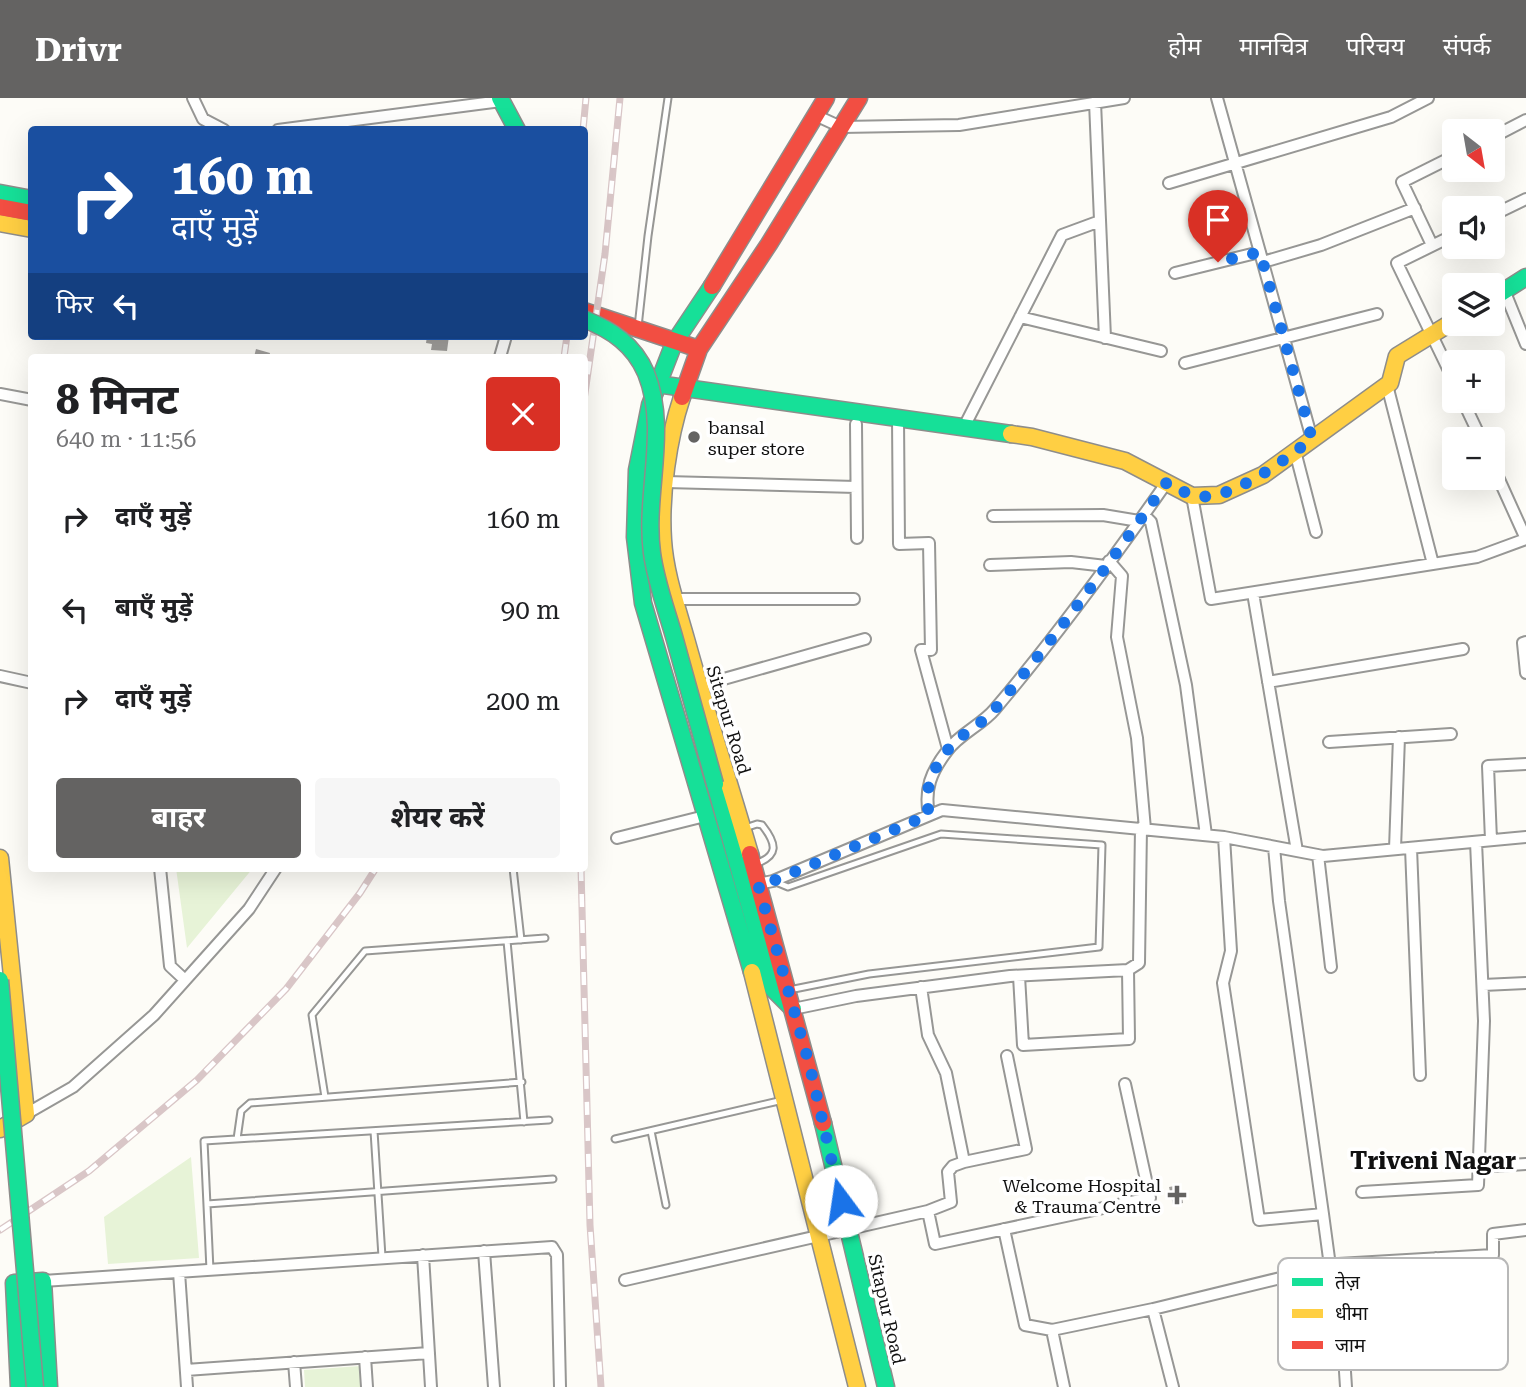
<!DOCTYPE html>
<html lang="hi">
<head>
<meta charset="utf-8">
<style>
	body { margin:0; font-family:"Roboto Serif","Noto Sans Devanagari",serif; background:#f6f6f6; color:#202124; height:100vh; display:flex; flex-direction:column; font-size:26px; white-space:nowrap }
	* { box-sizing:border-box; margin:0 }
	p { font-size:23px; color:#757577 }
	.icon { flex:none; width:38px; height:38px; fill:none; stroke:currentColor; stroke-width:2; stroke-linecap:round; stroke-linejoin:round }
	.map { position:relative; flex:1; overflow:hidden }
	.panel { position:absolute; left:28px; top:256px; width:560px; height:518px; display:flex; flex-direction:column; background:#fff; border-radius:7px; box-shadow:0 7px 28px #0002 }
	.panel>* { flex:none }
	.hud { position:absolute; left:28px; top:28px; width:560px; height:214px; border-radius:7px; box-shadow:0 7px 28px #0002; background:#1a4fa0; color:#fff; overflow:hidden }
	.needle { width:46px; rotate:149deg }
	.buttons { position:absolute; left:1442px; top:21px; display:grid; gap:14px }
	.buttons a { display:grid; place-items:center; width:63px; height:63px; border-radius:7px; background:#fff; box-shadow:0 7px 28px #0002; font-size:35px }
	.pin { position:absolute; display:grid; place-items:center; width:60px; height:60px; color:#fff; margin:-72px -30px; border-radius:50% 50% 50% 0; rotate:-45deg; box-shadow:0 0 7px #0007 }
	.pin .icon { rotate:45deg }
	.me { position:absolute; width:77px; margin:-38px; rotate:346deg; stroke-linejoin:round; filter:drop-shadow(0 0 5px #0008) }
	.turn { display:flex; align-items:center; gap:24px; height:147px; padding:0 28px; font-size:32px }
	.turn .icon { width:91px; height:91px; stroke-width:2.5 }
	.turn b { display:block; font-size:49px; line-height:60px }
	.then { display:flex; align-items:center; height:66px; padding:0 28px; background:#0003; gap:14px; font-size:26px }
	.round { display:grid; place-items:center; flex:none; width:74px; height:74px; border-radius:7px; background:#f6f6f6 }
	.head { display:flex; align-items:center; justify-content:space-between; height:119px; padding:0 28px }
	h1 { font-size:42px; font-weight:700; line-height:52px }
	.button { display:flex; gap:14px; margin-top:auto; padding:14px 28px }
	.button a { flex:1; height:80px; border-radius:7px; background:#646362; color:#fff; font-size:28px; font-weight:700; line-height:80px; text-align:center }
	.button a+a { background:#f6f6f6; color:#202124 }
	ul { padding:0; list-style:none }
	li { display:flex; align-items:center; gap:21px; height:91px; padding:0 28px }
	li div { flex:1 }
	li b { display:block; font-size:26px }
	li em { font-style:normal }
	header { display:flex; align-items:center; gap:42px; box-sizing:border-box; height:98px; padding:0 35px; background:#646362; color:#fff }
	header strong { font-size:33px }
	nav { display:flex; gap:38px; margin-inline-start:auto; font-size:24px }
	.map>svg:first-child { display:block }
</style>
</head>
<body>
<header>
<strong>Drivr</strong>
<nav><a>होम</a><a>मानचित्र</a><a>परिचय</a><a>संपर्क</a></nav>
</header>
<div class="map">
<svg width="1526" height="1289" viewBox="0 0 1526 1289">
	<rect width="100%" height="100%" fill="#fdfcf7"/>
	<path fill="#e7f3d7" d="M176 770H253L187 850Z
		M191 1059 199 1160 108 1166 104 1119Z
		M361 1268 362 1289H305L304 1272Z"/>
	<path fill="#a19f9c" d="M427 238H449L447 253 431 252 432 246 426 245Z
		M256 251 270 255 269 259H254Z
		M1180 1087 1183 1105 1173 1107 1169 1089Z"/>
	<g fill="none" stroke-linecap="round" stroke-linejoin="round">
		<g stroke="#979795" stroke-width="9">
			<path id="lane" d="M638 229 648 138 668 0
				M745 730 757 726 762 727C777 746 779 758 755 766
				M513 770 521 842
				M776 784 788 789 941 736 1102 747 1099 849 869 876 789 892
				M507 843 524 1024
				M325 999 312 917 365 853 545 840
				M374 1033 382 1159
				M651 1033 666 1107
				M237 1041 241 1013 250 1005 522 984
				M615 1041 783 1002
				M207 1106 553 1081
				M210 1172 204 1043 549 1022"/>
		</g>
		<g stroke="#979795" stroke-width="14">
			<path id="street" d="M193 0 203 21 224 32
				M1217 0 1312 341
				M1095 4 1105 240
				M815 17 841 29 959 27 1124 0
				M278 32 501 3
				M1493 39 1526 22
				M1169 85 1391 19 1428 0
				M1493 117 1526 101
				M1454 137 1397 165 1454 283
				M1432 147 1402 84 1454 58
				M1263 164 1321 147 1415 110
				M1175 175 1260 154
				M1504 192 1526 246
				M1020 219 1161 253
				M500 259 506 238
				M1185 265 1377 216
				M1387 287 1433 466
				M0 296 32 302
				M1463 303 1481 341
				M898 320 899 446 929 445 931 552H921L948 651
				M856 326 857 440
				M964 329 1062 137 1100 123
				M1295 353 1316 434
				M1493 368 1526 441
				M666 384 856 389
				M1192 398 1211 501 1477 459 1526 441
				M1144 417 1151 424 1186 587 1206 737
				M993 418 1103 417 1139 423
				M1109 463 1122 478 1117 539 1137 640 1145 731
				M990 467 1071 464 1106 468
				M1253 495 1297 753
				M675 501H854
				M1526 544 1523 545 1526 575
				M0 578 32 585
				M1268 584 1463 551
				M699 588 865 541
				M1329 644 1451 636
				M929 717C924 691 931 674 947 653 959 636 982 627 995 611 1056 539 1113 461 1167 384
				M1224 739 1231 853 1223 885 1259 1122 1323 1116 1330 1168
				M617 740 705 718
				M1491 742 1488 668 1526 666
				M1274 749 1279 803 1323 1116
				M1411 750 1420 977
				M1395 751 1399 639
				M1318 757 1331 869
				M160 770 170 868 185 882
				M758 786 773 783 942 712 1224 739 1323 758 1526 739
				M1019 878 1023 947 1129 941 1128 872
				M1483 887 1526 885
				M921 889 928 937 946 975 964 1064 1026 1051 1007 958
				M793 911 856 898 1010 878 1128 872 1139 865 1141 730
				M26 1016 73 989 154 917 249 811 276 770
				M1479 1069 1526 1066
				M1362 1094 1478 1087 1484 923 1476 744
				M928 1113 951 1104 948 1074 953 1068 964 1064
				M1004 1131 1025 1227 1052 1232
				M484 1153 494 1289
				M423 1157 431 1289
				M1436 1160 1438 1225 1475 1226
				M1338 1166 1346 1289
				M179 1174 187 1289
				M625 1182 928 1113 935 1146 1150 1100 1125 986
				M43 1183 552 1149 557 1157 560 1289
				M1153 1211 1173 1289
				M365 1259 367 1289
				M294 1264 296 1289
				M186 1272 429 1255
				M1064 1289 1052 1232 1153 1211 1338 1166 1493 1157V1136L1526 1132"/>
		</g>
		<g stroke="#8e8d8b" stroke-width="19">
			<path id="fast" d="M500 0 517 32
				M0 95 32 101
				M712 188 674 245 650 307 637 372 635 439 643 505 752 874
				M1493 200 1526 179
				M657 286 1011 336
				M715 686 773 891 793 911
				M823 1025 886 1289
				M19 1289 14 1185 43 1183 49 1289"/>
		</g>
		<g stroke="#8e8d8b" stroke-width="19">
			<path id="slow" d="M0 125 32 131
				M682 299C668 341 660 398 663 442 665 475 677 509 686 541 706 613 729 684 750 756
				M1011 336 1032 339 1125 363 1192 398 1219 397 1263 377 1390 285 1397 258 1454 223
				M0 760 26 1016 0 1031
				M752 874 857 1289"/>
		</g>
		<g stroke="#8e8d8b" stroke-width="19">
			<path id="jam" d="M0 109 32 115
				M712 188 826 0
				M584 213 699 251
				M682 299 699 251 769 146 859 0
				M750 756 823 1025"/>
		</g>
		<use href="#lane" stroke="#fffffe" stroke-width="5"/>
		<use href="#street" stroke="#fffffe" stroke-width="10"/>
		<use href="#fast" stroke="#16e098" stroke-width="16"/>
		<use href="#slow" stroke="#ffcf43" stroke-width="16"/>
		<use href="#jam" stroke="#f24e42" stroke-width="16"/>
		<g stroke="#d9c6c7" stroke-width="7">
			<path id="rail" d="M583 32 586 0
				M564 259 567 238
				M584 302 605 156 620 0
				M581 770 590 1127 601 1289
				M0 1132 89 1073 197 982 286 891 360 795 376 770"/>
		</g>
		<use href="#rail" stroke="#fff" stroke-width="4.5" stroke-dasharray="13" stroke-linecap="butt"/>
		<g stroke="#8e8d8b" stroke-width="19" stroke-linecap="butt">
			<path id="fast-bridge" d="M584 221C612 232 634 247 646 275 669 332 644 396 652 455 656 485 667 513 675 542 688 590 702 638 715 686
				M0 882 35 1289"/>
		</g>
		<use href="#fast-bridge" stroke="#16e098" stroke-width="16"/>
	</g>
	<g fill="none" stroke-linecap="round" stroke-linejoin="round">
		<path stroke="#1a73e8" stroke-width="12" stroke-dasharray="0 21.6" d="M841 1103 810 969 758 786 773 783 929 717C924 691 931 674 947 653 959 636 982 627 995 611 1056 538 1113 461 1167 384 1174 388 1183 394 1191 397 1226 408 1285 361 1312 341L1260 154 1218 164"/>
	</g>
	<g fill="#646362" stroke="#fff" stroke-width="2.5">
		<circle cx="694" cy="339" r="7"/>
		<path d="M1173.5 1086.5h7v7h7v7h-7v7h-7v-7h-7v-7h7z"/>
	</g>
	<g text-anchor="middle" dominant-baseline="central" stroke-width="7" stroke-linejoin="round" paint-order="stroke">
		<g font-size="18" fill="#111" stroke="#fff" text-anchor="start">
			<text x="708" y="329">bansal<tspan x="708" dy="21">super store</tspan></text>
			<text x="1161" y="1087" text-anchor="end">Welcome Hospital<tspan x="1161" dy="21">&amp; Trauma Centre</tspan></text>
		</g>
		<g font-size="18" fill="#111" stroke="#fff">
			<text transform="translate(729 622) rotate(73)">Sitapur Road</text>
			<text transform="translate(887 1211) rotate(77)">Sitapur Road</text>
		</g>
		<g font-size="24" font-weight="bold" fill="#111" stroke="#fff">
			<text x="1433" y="1063">Triveni Nagar</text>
		</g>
	</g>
	<rect x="1278" y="1160" width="230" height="112" rx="10" fill="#fff" stroke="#b8b8b8" stroke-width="2"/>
	<rect x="1292" y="1180" width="31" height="8" fill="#16e098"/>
	<rect x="1292" y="1211" width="31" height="9" fill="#ffcf43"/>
	<rect x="1292" y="1243" width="31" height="8" fill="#f24e42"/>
	<g font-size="19" fill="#111">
		<text x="1335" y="1191">तेज़</text>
		<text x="1335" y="1222">धीमा</text>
		<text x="1335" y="1254">जाम</text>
	</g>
</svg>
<div class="buttons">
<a><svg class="needle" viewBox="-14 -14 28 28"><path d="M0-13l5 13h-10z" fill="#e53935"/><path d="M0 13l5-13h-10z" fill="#757577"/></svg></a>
<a><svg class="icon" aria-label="sound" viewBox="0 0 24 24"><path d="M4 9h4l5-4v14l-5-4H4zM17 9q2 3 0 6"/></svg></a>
<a><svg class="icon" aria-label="layers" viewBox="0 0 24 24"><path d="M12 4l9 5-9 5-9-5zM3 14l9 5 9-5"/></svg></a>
<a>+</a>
<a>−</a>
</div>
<div class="pin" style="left:1218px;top:164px;background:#d93025"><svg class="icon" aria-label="arrive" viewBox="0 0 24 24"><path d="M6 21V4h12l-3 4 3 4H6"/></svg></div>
<svg class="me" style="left:841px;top:1103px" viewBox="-20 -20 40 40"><circle r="19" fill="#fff"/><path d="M0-13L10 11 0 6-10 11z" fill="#1a73e8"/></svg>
<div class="hud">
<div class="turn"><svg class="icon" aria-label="right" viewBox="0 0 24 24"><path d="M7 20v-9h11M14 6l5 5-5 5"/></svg><div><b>160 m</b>दाएँ मुड़ें</div></div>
<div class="then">फिर<svg class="icon" aria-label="left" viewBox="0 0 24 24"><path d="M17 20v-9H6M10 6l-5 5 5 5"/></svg></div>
</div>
<section class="panel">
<div class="head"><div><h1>8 मिनट</h1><p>640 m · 11:56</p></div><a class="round" style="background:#d93025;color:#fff"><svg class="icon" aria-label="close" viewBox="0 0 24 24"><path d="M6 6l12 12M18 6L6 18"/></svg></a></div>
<ul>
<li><svg class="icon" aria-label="right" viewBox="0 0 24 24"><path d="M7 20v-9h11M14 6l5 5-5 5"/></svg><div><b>दाएँ मुड़ें</b></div><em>160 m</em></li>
<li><svg class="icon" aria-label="left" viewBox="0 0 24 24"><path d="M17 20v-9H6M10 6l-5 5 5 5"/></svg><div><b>बाएँ मुड़ें</b></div><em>90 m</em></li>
<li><svg class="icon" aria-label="right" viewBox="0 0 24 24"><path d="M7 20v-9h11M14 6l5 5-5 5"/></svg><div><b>दाएँ मुड़ें</b></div><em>200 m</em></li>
</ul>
<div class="button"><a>बाहर</a><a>शेयर करें</a></div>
</section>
</div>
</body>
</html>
